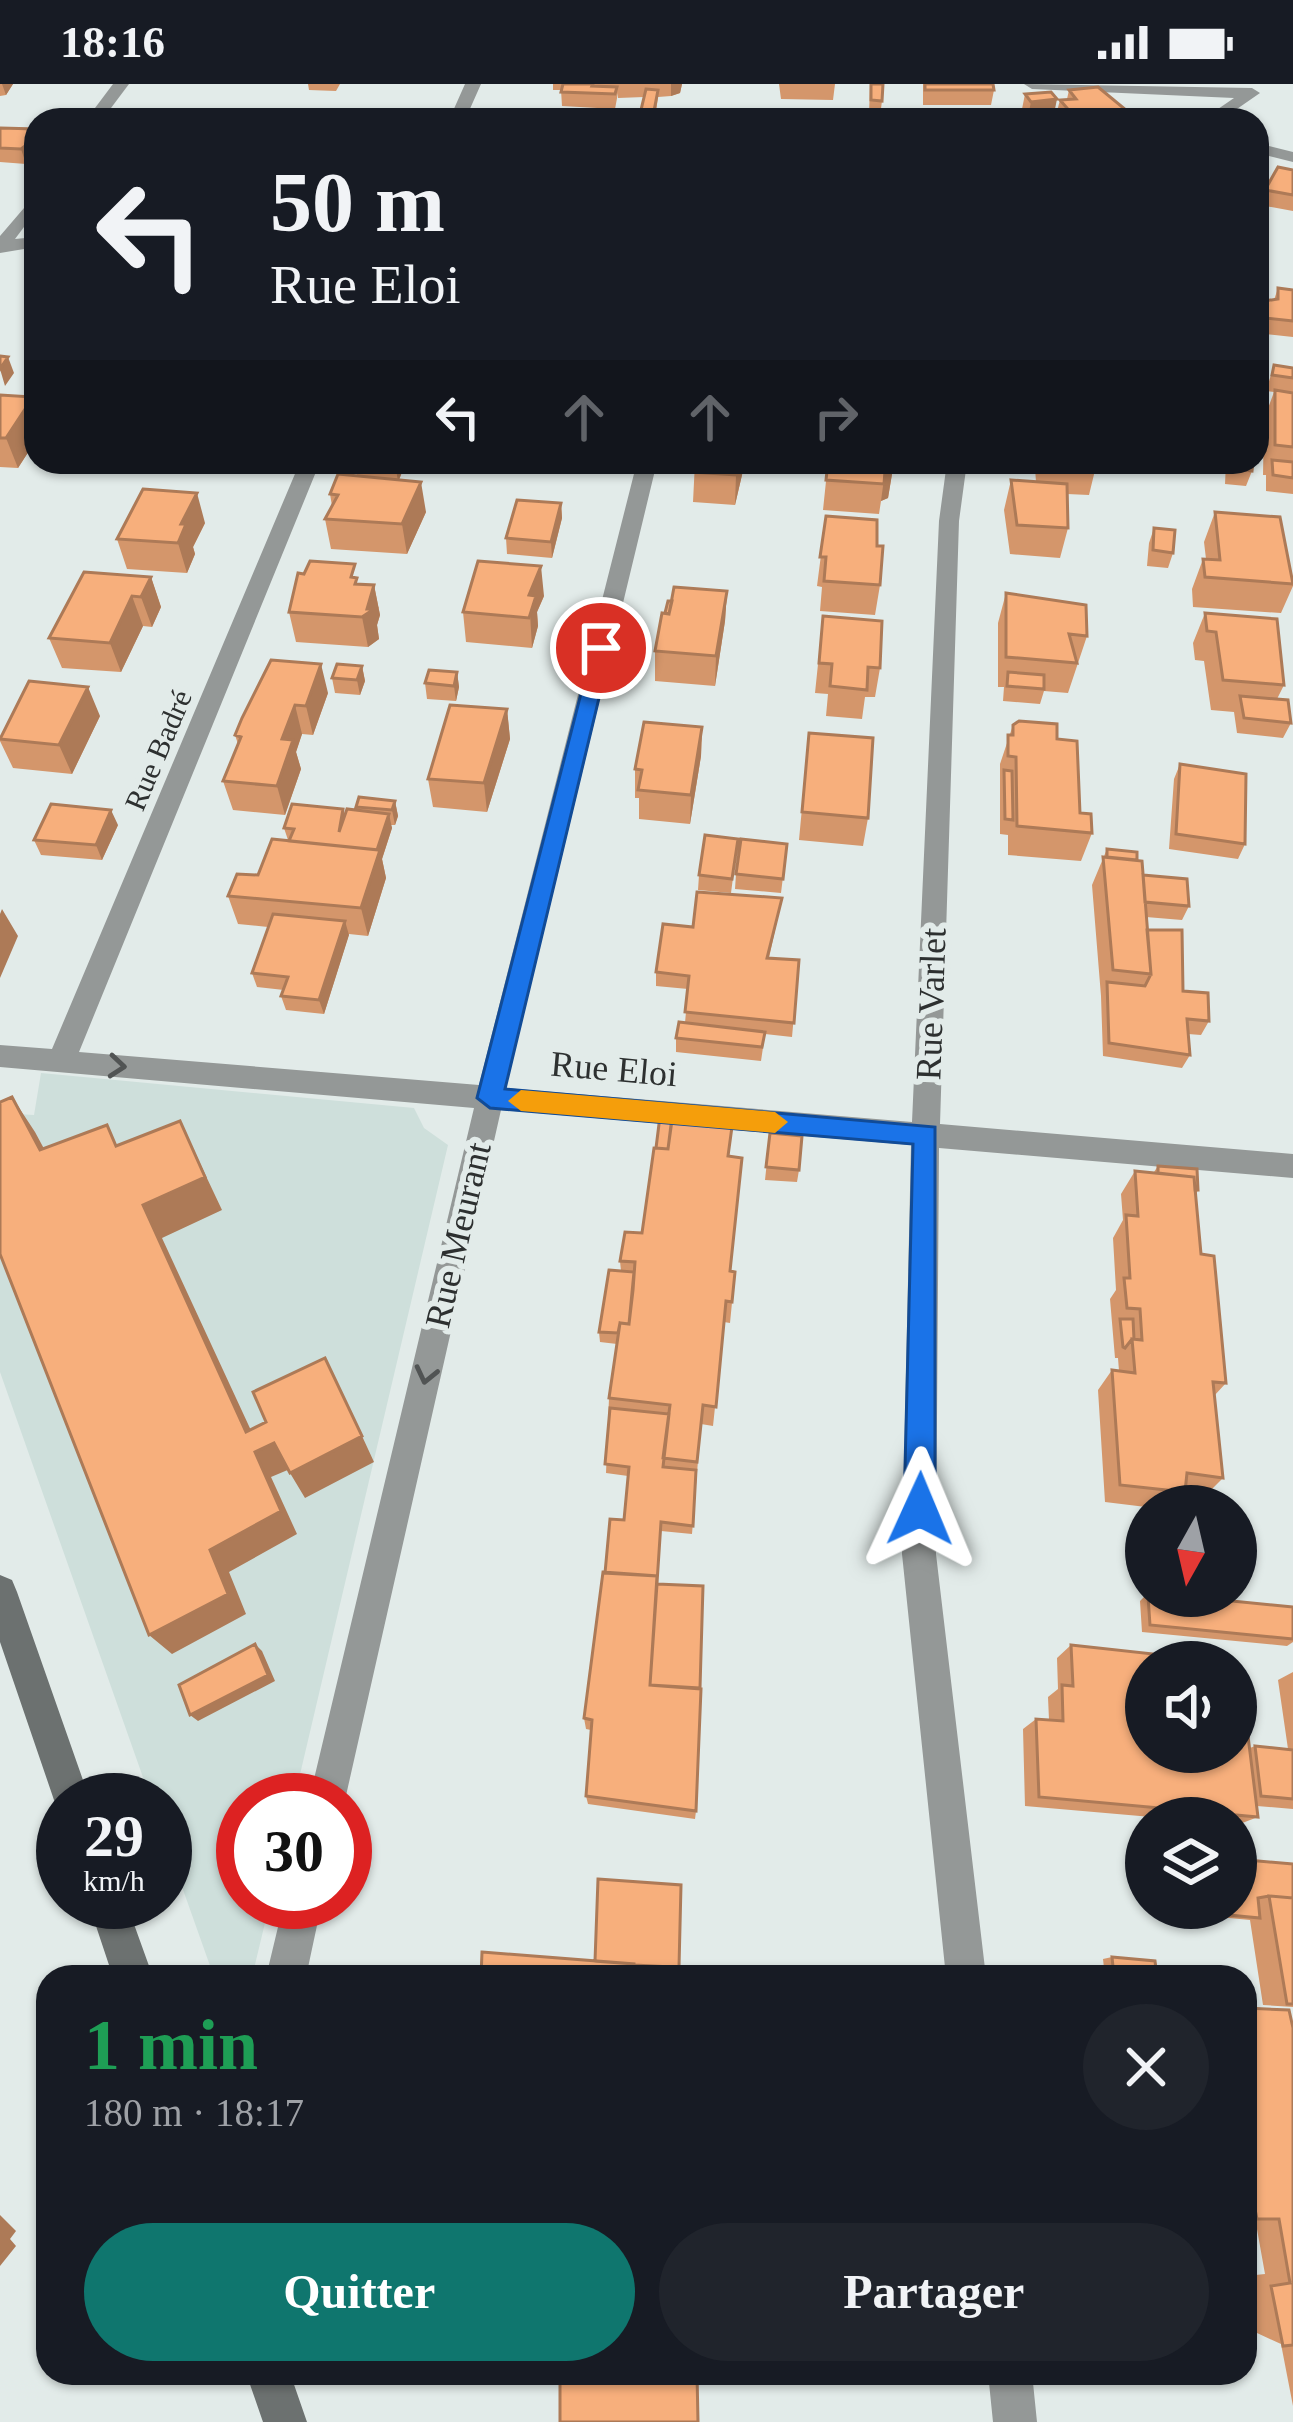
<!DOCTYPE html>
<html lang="fr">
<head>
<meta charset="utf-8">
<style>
	body { margin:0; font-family:Georgia,serif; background:#20242c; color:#f1f3f6; height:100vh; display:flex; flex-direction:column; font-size:45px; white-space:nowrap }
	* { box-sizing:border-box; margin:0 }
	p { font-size:39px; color:#9ea1a6 }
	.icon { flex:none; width:66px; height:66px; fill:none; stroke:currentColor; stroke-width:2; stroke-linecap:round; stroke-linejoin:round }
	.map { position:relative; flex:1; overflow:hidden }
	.sheet { position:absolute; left:36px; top:1881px; width:1221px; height:420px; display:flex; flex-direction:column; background:#171b24; border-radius:36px; box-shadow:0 3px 9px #0004 }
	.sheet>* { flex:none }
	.banner { position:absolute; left:24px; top:24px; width:1245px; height:366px; border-radius:36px; box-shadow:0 3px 9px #0004; background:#171b24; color:#f1f3f6; overflow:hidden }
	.needle { width:78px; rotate:188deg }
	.buttons { position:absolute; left:1125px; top:1401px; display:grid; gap:24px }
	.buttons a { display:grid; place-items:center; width:132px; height:132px; border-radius:50%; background:#171b24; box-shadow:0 3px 9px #0004; font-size:60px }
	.speed { position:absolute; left:36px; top:1689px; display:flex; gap:24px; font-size:60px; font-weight:700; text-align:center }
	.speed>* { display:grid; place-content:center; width:156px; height:156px; border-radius:50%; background:#171b24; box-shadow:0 3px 9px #0004; line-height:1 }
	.speed small { font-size:30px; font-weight:400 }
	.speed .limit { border:18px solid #d22; background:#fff; color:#111 }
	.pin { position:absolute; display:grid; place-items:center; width:102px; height:102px; color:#fff; margin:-51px; border:6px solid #fff; border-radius:50%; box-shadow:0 3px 12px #0007 }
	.me { position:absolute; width:132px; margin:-66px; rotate:1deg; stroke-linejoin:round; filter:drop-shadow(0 0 9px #0008) }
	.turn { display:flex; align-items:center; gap:42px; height:252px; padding:0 48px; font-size:54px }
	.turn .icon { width:156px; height:156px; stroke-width:2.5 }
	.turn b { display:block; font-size:84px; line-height:102px }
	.lanes { display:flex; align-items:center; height:114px; padding:0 48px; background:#0003; justify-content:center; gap:60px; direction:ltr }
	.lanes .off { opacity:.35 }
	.round { display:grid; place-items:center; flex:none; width:126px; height:126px; border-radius:63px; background:#20242c }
	.overview { display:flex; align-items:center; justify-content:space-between; height:204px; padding:0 48px }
	h1 { font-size:72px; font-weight:700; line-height:90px; color:#1e9e55 }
	.button { display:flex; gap:24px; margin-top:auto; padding:24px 48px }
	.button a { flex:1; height:138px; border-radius:72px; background:#0f766e; color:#fff; font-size:48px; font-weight:700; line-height:138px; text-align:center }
	.button a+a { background:#20242c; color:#f1f3f6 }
	.status { display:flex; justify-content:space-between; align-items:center; height:84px; padding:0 60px; background:#171b24; direction:ltr }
	.status svg { height:33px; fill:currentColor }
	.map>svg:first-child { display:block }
</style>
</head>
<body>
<div class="status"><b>18:16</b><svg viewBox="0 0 49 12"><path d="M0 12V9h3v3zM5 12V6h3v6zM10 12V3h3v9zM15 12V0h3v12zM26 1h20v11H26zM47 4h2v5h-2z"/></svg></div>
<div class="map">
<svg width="1293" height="2338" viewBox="0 0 1293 2338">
	<rect width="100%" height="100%" fill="#e2ebe9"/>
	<path fill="#cedfdb" d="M41 989 414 1024 424 1044 448 1061 294 1716H243V1818H270L252 1893H214L165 1755V1716H151L0 1288V1029L34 1031Z"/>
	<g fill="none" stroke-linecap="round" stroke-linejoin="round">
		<path fill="#949897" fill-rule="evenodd" d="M113 0H129L102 36H86Z
			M465 0H481L465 36H449Z
			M1024 0 1252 4 1260 9 1221 36H1202L1234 14 1032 5Z
			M1257 59 1293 68V78L1257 69Z
			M36 110V127L15 155 36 153V163L0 169V152Z
			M300 378H320L79 968 479 1001 637 378H657L506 1004 912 1038 939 437 947 378H967L959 437 940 1040 1293 1070V1094L939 1064 936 1470 986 1893H946L902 1470 911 1061 501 1026 345 1716H309L474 1024 0 983V961L52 965Z
			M284 1818H322L306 1893H266Z
			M988 2289H1032L1037 2338H993Z"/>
		<path fill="#6c7170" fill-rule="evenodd" d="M0 1491 12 1496 17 1508 90 1716H63V1731L54 1716 0 1558Z
			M88 1818H126L153 1893H113Z
			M246 2289H290L307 2338H263Z"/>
	</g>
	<path fill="#d4966b" d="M0 0H13L6 11 0 12Z
		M308 0H340L336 7 309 6Z
		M553 0H682L680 9 671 12 658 13 655 36H641L644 13 618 14V9L615 25 562 22 561 6H553Z
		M779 0H835L833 16 781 15Z
		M870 0 882 17 880 32 869 31Z
		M923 0H993L994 6 991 21H923Z
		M1069 6 1126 26 1123 36H1061L1056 31 1060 16 1067 15Z
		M1025 10 1054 30 1028 32 1022 25Z
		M0 44 36 45V72L26 80 0 78Z
		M1293 86V127L1260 121 1265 106Z
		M1278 204 1293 206V253L1257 249V218L1274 216Z
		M1274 281 1293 284V410L1266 407V391H1263L1264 335 1274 308 1266 307Z
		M0 311 36 322V356L18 384 0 383Z
		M354 378H406L399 396 426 428 407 470 331 465 325 435 332 422 330 410 357 392Z
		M695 378H745L735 421 693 418Z
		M828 378 893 384 888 414 881 417 879 430 823 426Z
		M1019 378H1097L1089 411 1067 410 1068 444 1060 474 1010 470 1004 426 1011 396 1036 398 1035 384 1020 383Z
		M1226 378H1253L1252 387 1246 402 1225 400Z
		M561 419 562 434 552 474 507 470 506 454Z
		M1215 428 1293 494V502L1281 529 1193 523 1192 505 1203 475H1206L1204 458Z
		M826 432 877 462 880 501 875 531 820 527 822 503 817 502Z
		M205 439 193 463 195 470 187 489 127 485 117 455Z
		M1154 444 1173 469 1168 484 1147 482 1149 459Z
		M151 493 161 523 152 543 143 542 121 588 62 584 49 554Z
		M359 500 374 501 380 531 377 541 379 555 368 563 296 558 289 528Z
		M727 507 725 537 715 602 655 597V567L665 529Z
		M1006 509 1087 552 1068 609 1044 607 1040 620 1003 617 1004 603H998V539Z
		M544 512 537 528 538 542 532 564 466 558 463 528Z
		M1205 529 1284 601 1277 615 1291 639 1283 654 1237 649 1234 628 1211 626 1204 577 1195 576 1193 559Z
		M823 532 880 584 875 613H865L862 635 826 632 828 610 815 609Z
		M362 582 365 597 360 611 335 609 332 594Z
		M457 588 459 603 456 617 427 615 425 599Z
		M328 609 313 651 302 650 296 668 301 685 285 731 233 726 223 697 238 660 235 651 242 634Z
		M507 625 510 655 487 728 433 723 428 695Z
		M100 632 72 690 13 684 0 657V652Z
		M1013 641 1057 655 1080 729 1092 749 1081 777 1008 771V751L1000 750V680Z
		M702 643 701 672 690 740 639 735V714H635V685Z
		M809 649 868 734 863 762 799 756Z
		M1180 680 1245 760 1238 775 1169 765 1174 695Z
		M395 717 398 732 395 741H391L392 744 382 775 386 794 368 852 349 850 324 930 286 926 281 912 284 906 257 903 252 889 268 843 238 840 228 812 258 791 288 756 284 744 343 725 345 732 356 726V723Z
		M118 741 102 776 41 771 34 756Z
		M738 755 731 809 698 806 699 791Z
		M787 760 781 809 735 805 736 790Z
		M1107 765 1137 776 1143 791 1189 822 1182 836 1146 833 1147 846 1183 907 1209 937 1201 951 1188 950 1190 971 1182 984 1103 972 1101 912 1092 801Z
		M782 814 769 874 799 876 792 953 765 950 761 977 676 968V954L685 939 688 905 656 902V888L693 843Z
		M770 1049 799 1086 797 1098 765 1096Z
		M729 1072 730 1187 735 1188 730 1239 724 1238 713 1342 701 1340 692 1450 661 1447 657 1500 696 1727 695 1735 588 1720 586 1712 591 1646 586 1645 584 1634 605 1489 624 1436 628 1392 606 1389 609 1314 617 1260 600 1258 599 1248 621 1187 620 1177 642 1149Z
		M1158 1082 1198 1106 1196 1110 1201 1170 1226 1299 1214 1312 1223 1394 1206 1411 1185 1408 1171 1422 1146 1423 1105 1418 1098 1306 1112 1286 1119 1287 1118 1274H1115L1110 1215 1116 1206 1113 1154 1123 1136 1121 1110 1135 1087 1154 1088Z
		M1146 1511 1182 1512 1293 1523V1558L1287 1562 1142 1548 1140 1517Z
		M1071 1561 1146 1668 1250 1664 1255 1662 1288 1665 1278 1596 1293 1588V1725L1257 1722 1258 1733 1237 1741 1236 1734H1163L1025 1722 1023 1645 1036 1635 1049 1636 1048 1613 1058 1605 1057 1574Z
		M1293 1780V1923L1263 1921 1250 1836 1167 1828 1166 1824H1236Z
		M1112 1873 1157 1893H1105L1103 1875Z
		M1245 1924 1293 1944V2322L1281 2260 1257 2249 1246 2192 1265 2190 1255 2134 1245 2131Z"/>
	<path fill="#ad7a57" d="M2 0H13L6 11Z
		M671 0H682L680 9 671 12Z
		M1057 15 1054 30 1028 32 1031 18Z
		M36 54V72L26 80 21 65Z
		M8 273 14 289 5 302 0 285Z
		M33 313 36 322V356L18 384 6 354Z
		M395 378H406L398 398Z
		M740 378H745L735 421 736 391Z
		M893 384 888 414 881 417 885 387Z
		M421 398 426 428 407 470 402 440Z
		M197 409 205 439 193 463 195 470 187 489 178 459 181 440Z
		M561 419 562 434 552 474 551 458Z
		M541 482 544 512 537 528 538 542 532 564 529 511Z
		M151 493 161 523 152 543 141 513Z
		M374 501 380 531 377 541 379 555 368 563 362 533Z
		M727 507 725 537 715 602 716 572Z
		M132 512 143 542 121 588 110 559Z
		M321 580 328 609 313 651 306 622Z
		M362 582 365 597 360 611 357 596Z
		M457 588 459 603 456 617 454 602Z
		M88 603 100 632 72 690 59 661Z
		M295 621 302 650 296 668 301 685 285 731 277 702 282 655Z
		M507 625 510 655 487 728 484 699Z
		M702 643 701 672 690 740 691 711Z
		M395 717 398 732 395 741 392 726Z
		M111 726 118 741 102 776 96 761Z
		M389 730 392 744 382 775 386 794 368 852 361 824 375 770Z
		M2 825 18 852 0 894V830Z
		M345 837 349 851 324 930 319 916Z
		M12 1013 35 1048 63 1100 40 1066Z
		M180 1037 222 1126 162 1154 260 1366 274 1359 290 1385 271 1393 297 1450 229 1488 246 1530 172 1570 149 1551 210 1466 246 1348 143 1121Z
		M362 1352 374 1378 305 1414 290 1389Z
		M255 1560 262 1567 275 1597 198 1637 190 1631Z
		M0 2131 16 2147 10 2155 16 2162 0 2182Z"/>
	<path fill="#f7af7c" stroke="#ad7a57" stroke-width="3" d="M563 0H593L592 2 617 3 615 10 561 8Z
		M871 0H883L882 17 871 16Z
		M925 0H993L994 6H925Z
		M1098 3 1126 26 1073 31 1060 16 1076 15 1069 6Z
		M646 5 658 6 654 27 641 26Z
		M1051 8 1057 15 1031 18 1025 10Z
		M0 44 36 45V54L21 65 0 64Z
		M1278 83 1293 86V111L1265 106Z
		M1278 204 1293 206V237L1257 233V218L1278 215Z
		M0 272 8 273 0 285Z
		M1274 281 1293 284V294L1272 291Z
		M1275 306 1293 309V363L1275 361Z
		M0 311 33 313 6 354H0Z
		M1272 376 1293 378V394L1273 391Z
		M695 378H740L736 391 693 388Z
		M828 378H891L893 384 885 387 884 400 826 396Z
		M1055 378H1097V381Z
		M1231 378H1253L1252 387 1231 384Z
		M338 390 421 398 402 440 325 435 338 411 330 410Z
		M1011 396 1067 400 1068 444 1017 441Z
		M143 405 197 409 181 440H186L178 459 117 455Z
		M517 416 561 419 551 458 506 454Z
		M1215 428 1280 433 1293 500 1205 493 1203 475 1220 476Z
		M826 432 877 436V462H883L880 501 824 497 826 473H820Z
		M1154 444 1175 446 1173 469 1153 466Z
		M310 477 355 480 351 493 357 494 355 500 374 501 367 525H374L362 533 289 528 298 489 304 490Z
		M478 477 541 482 529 511 536 512 529 534 463 528Z
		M84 488 151 493 141 513 132 512 110 559 49 554Z
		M674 503 727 507 716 572 655 567 662 529 669 530Z
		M1006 509 1086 521 1087 552 1069 550 1077 579 1006 573Z
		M668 517H672L669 530 665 529Z
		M1205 529 1277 535 1284 601 1223 596 1216 548 1207 547Z
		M823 532 882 537 880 584 868 583 867 606 830 602 832 580 819 579Z
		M271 576 321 580 306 622 295 621 282 655 293 656 277 702 223 697 241 653 235 651 242 634Z
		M337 580 362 582 357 596 332 594Z
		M429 586 457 588 454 602 425 599Z
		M1008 588 1044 591V605L1007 602Z
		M29 597 88 603 59 661 0 655Z
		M1240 612 1288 616 1291 639 1244 634Z
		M450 621 507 625 484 699 428 695Z
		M1019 637 1057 640V655L1077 657 1080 729 1091 730 1092 749 1017 742 1016 673 1008 672V651H1013V641Z
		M644 638 702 643 691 711 638 706 642 686 635 685Z
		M809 649 873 654 868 734 802 728Z
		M1180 680 1246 690 1245 760 1176 750Z
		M1004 686 1012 687 1013 736 1005 735Z
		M359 713 395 717 392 726 356 723Z
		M51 720 111 726 96 761 34 756Z
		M292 720 343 725 339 748 347 725 389 730 377 766 289 757 294 745 284 744Z
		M705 751 738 755 732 795 699 791Z
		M272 755 380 766 361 824 228 812 237 790 258 791Z
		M741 755 787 760 783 795 736 790Z
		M1107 765 1137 768V776L1107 773Z
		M1103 773 1142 777 1151 890 1113 886Z
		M1143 791 1187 795 1189 822 1145 818Z
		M697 808 782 814 767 874 799 876 794 939 685 928 689 892 656 888 663 840 693 843Z
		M273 830 345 837 319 916 281 912 288 893 252 889Z
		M1147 846H1182L1183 907 1208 909 1209 937 1187 935 1190 971 1109 959 1107 898 1145 902 1151 890Z
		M679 938 765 948 762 963 676 954Z
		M12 1013 40 1066 107 1041 116 1062 180 1037 205 1093 143 1121 246 1348 266 1338 253 1308 325 1274 362 1352 290 1389 274 1359 255 1368 281 1427 210 1466 228 1510 149 1551 0 1170V1018Z
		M674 1022 734 1028 728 1072 742 1074 730 1187 735 1188 732 1218 726 1217 716 1323 703 1321 697 1378 663 1374 670 1321 609 1314 620 1239 629 1240 633 1206 635 1178 620 1177 625 1148 642 1149 654 1064 668 1065Z
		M660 1032 672 1033 668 1065 656 1064Z
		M770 1049 802 1052 799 1086 766 1083Z
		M1158 1082 1197 1085 1198 1106H1195L1194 1093 1158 1089Z
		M1135 1087 1194 1093 1201 1170 1214 1172 1226 1299 1213 1298 1223 1394 1187 1389 1185 1408 1120 1401 1112 1286 1135 1289 1132 1255 1142 1256 1140 1225 1127 1224 1124 1194H1130L1126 1131 1138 1132Z
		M609 1186 634 1188 629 1240 620 1239 618 1249 599 1248Z
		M1120 1235H1133L1134 1255H1132L1125 1264 1123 1263Z
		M610 1324 669 1330 663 1383 696 1386 693 1442 661 1438 657 1499V1492L605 1489 610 1435 624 1436 629 1383 605 1380Z
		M603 1488 657 1492 650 1601 701 1605 696 1727 586 1712 592 1636 584 1634Z
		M657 1500 703 1502 700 1604 650 1601Z
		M1148 1512H1182L1293 1523V1555L1150 1541Z
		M255 1560 268 1591 190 1631 179 1601Z
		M1071 1561 1172 1572 1173 1578H1146V1668H1236V1651L1248 1652 1258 1733 1039 1713 1036 1635 1063 1637 1062 1601 1073 1602Z
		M1255 1662 1293 1666V1715L1261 1712Z
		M1236 1775 1293 1780V1814L1269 1812 1258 1814 1260 1834 1177 1826V1824H1236Z
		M598 1795 681 1801 679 1883 634 1882V1880L595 1877Z
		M1269 1812 1293 1814V1920H1287Z
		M482 1868 634 1880V1893H481Z
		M1112 1873 1155 1877 1157 1893H1114Z
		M634 1881 708 1885V1893H634Z
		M727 1888 782 1892V1893H727Z
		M1245 1924 1289 1926 1293 1944V2261L1283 2262 1271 2202 1290 2199 1279 2135H1257L1245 2075Z
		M560 2289H697L698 2338H560Z"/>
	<defs><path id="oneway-chevron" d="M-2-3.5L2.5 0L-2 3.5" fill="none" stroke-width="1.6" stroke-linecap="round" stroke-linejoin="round" transform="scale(3)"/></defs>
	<g stroke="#515454">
		<use href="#oneway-chevron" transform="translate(117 982) rotate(5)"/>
		<use href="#oneway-chevron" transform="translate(426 1291) rotate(103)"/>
	</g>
	<path fill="#1a73e8" stroke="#114b97" stroke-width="3" d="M594 559 611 564 505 1005 935 1043V1425L930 1435 920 1440 909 1435 904 1425 913 1060 490 1024 477 1014Z"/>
	<path fill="#f59e0b" d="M521 1006 775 1028 788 1038 775 1049 521 1027 508 1017Z"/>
	<g text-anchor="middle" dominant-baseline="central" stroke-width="12" stroke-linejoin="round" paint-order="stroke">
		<g font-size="30" fill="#2d3030" stroke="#e2ebe9">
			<text transform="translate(158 666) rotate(-67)">Rue Badré</text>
		</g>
		<g font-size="36" fill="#2d3030" stroke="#e2ebe9">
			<text transform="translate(931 920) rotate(-88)">Rue Varlet</text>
			<text transform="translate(614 985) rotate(5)">Rue Eloi</text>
			<text transform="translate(458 1151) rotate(-77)">Rue Meurant</text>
		</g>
	</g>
</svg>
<div class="buttons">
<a><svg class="needle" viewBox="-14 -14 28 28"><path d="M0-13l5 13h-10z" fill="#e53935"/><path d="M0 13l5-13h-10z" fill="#9ea1a6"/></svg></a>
<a><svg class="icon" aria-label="sound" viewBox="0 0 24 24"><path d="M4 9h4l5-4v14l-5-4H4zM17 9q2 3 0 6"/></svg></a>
<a><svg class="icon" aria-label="layers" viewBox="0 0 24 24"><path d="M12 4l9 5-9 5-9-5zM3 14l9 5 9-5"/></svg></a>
</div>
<div class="speed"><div>29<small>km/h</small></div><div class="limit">30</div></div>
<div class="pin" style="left:601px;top:564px;background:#d93025"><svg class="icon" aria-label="arrive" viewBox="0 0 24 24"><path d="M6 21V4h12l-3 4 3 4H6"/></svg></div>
<svg class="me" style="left:920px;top:1425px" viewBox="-20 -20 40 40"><path d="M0-17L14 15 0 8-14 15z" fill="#1a73e8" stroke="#fff" stroke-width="4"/></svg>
<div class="banner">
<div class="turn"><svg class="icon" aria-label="left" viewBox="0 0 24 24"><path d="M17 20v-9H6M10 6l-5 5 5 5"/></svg><div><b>50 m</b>Rue Eloi</div></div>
<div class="lanes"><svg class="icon" aria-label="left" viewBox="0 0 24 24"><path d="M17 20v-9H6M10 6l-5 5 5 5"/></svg><svg class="icon off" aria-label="ahead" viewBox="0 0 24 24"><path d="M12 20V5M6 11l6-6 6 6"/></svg><svg class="icon off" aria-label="ahead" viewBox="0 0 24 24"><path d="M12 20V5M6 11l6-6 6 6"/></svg><svg class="icon off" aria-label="right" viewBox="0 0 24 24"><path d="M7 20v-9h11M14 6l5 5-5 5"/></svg></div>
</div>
<section class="sheet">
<div class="overview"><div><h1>1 min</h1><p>180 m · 18:17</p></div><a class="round"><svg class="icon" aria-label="close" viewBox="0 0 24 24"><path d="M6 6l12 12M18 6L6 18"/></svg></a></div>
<div class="button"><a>Quitter</a><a>Partager</a></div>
</section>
</div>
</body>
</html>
